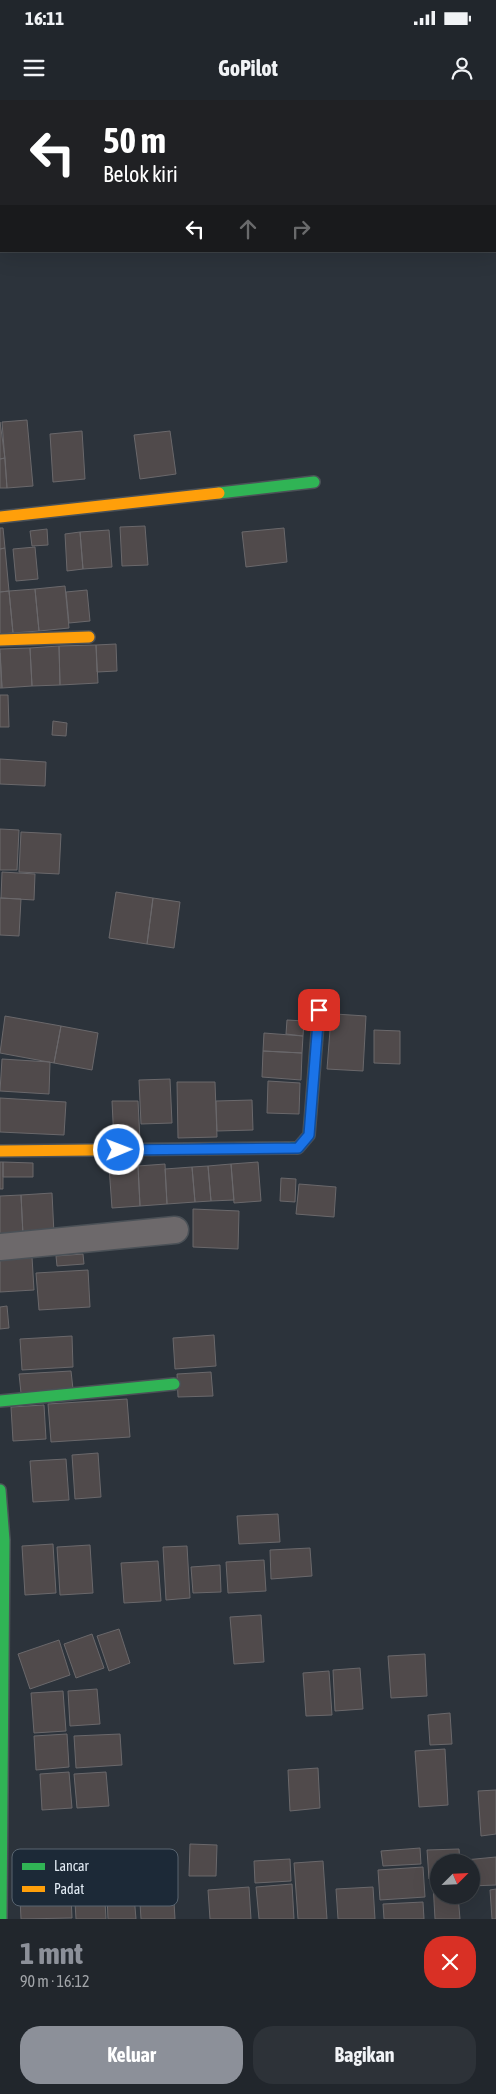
<!DOCTYPE html>
<html lang="id">
<head>
<meta charset="utf-8">
<style>
	body { margin:0; font-family:"Asap Condensed",sans-serif; background:#2d3238; color:#f1f3f6; height:100vh; display:flex; flex-direction:column; font-size:19px; white-space:nowrap }
	* { box-sizing:border-box; margin:0 }
	p { font-size:16px; color:#a2a5a9 }
	.icon { flex:none; width:28px; height:28px; fill:none; stroke:currentColor; stroke-width:2; stroke-linecap:round; stroke-linejoin:round }
	.map { position:relative; height:1819px; overflow:hidden }
	.drawer { display:flex; flex-direction:column; background:#21262c; flex:1 }
	.drawer>* { flex:none }
	.hud { position:absolute; left:0px; top:0px; width:496px; height:152px; box-shadow:0 5px 20px #0002,0 0 0 1px #3e4348; background:#202124; color:#fff; overflow:hidden }
	.needle { width:32px; rotate:66deg }
	.controls { position:absolute; left:430px; top:1754px; display:grid; gap:10px }
	.controls a { display:grid; place-items:center; width:50px; height:50px; border-radius:50%; background:#21262c; box-shadow:0 5px 20px #0002,0 0 0 1px #3e4348; font-size:25px }
	.pin { position:absolute; display:grid; place-items:center; width:42px; height:42px; color:#fff; margin:-21px; border-radius:10px; box-shadow:0 2px 8px #0006 }
	.me { position:absolute; width:55px; margin:-28px; rotate:89deg; stroke-linejoin:round; filter:drop-shadow(0 0 4px #0008) }
	.turn { display:flex; align-items:center; gap:18px; height:105px; padding:0 20px; font-size:22px }
	.turn .icon { width:65px; height:65px; stroke-width:2.5 }
	.turn b { display:block; font-size:35px; line-height:42px }
	.lanes { display:flex; align-items:center; height:48px; padding:0 20px; background:#0003; justify-content:center; gap:25px; direction:ltr }
	.lanes .off { opacity:.35 }
	.round { display:grid; place-items:center; flex:none; width:52px; height:52px; border-radius:20px; background:#2d3238 }
	.overview { display:flex; align-items:center; justify-content:space-between; height:85px; padding:0 20px }
	h1 { font-size:30px; font-weight:700; line-height:38px; color:#8c9099 }
	.cta { display:flex; gap:10px; margin-top:auto; padding:10px 20px }
	.cta a { flex:1; height:58px; border-radius:20px; background:#8c9099; color:#fff; font-size:20px; font-weight:700; line-height:58px; text-align:center }
	.cta a+a { background:#2d3238; color:#f1f3f6 }
	.status { display:flex; justify-content:space-between; align-items:center; height:35px; padding:0 25px; background:#21262c; direction:ltr }
	.status svg { height:14px; fill:currentColor }
	header { display:flex; justify-content:space-between; align-items:center; height:65px; padding:0 20px; background:#21262c; font-size:22px; font-weight:700 }
	.map>svg:first-child { display:block }
</style>
</head>
<body>
<div class="status"><b>16:11</b><svg viewBox="0 0 49 12"><path d="M0 12V9h3v3zM5 12V6h3v6zM10 12V3h3v9zM15 12V0h3v12zM26 1h20v11H26zM47 4h2v5h-2z"/></svg></div>
<header><svg class="icon" aria-label="menu" viewBox="0 0 24 24"><path d="M4 6h16M4 12h16M4 18h16"/></svg>GoPilot<svg class="icon" aria-label="person" viewBox="0 0 24 24"><circle cx="12" cy="8" r="4"/><path d="M4 21q1-7 8-7t8 7"/></svg></header>
<div class="map">
<svg width="496" height="1819" viewBox="0 0 496 1819">
	<rect width="100%" height="100%" fill="#2c333b"/>
	<path fill="#504a4b" stroke="#6a686b" d="M27 320 33 386 7 388 2 322Z
		M0 322 5 358 0 359Z
		M82 331 85 379 53 382 50 334Z
		M170 331 176 374 140 379 134 335Z
		M5 358 7 388H0V359Z
		M145 426 148 465 122 466 120 427Z
		M0 428H3L5 448 0 449Z
		M284 428 287 462 246 467 242 432Z
		M47 429 48 445 32 446 30 431Z
		M109 430 112 467 83 469 80 432Z
		M80 432 83 469 67 471 65 434Z
		M35 447 38 479 16 481 13 449Z
		M5 448 9 491 0 492V449Z
		M65 486 69 528 39 531 35 489Z
		M35 489 39 531 13 533 9 491Z
		M87 490 90 521 69 523 66 492Z
		M9 491 13 533 0 534V492Z
		M116 544 117 571 97 572 96 545Z
		M96 545 98 583 60 585 59 546Z
		M59 546 60 585 32 586 30 548Z
		M30 548 32 586 2 588 0 549Z
		M0 553 2 588H0Z
		M0 595H8L9 627H0Z
		M53 621 67 623 66 636 52 635Z
		M0 659 46 662 45 686 0 684Z
		M0 729 19 730 17 770H0Z
		M21 732 61 734 59 774 19 772Z
		M2 772 35 774 34 800 1 798Z
		M116 792 153 798 147 844 109 838Z
		M0 798 21 799 19 836 0 835Z
		M153 798 180 802 174 848 147 844Z
		M335 914 366 916 363 971 327 969 330 930H334Z
		M5 916 61 926 54 963 0 953Z
		M287 920 304 921 303 936 286 934Z
		M61 926 98 933 92 970 54 963Z
		M374 930 400 931V964L374 963Z
		M264 933 303 936 302 953 263 951Z
		M263 951 302 953 301 980 262 977Z
		M2 959 50 962 49 994 0 991Z
		M170 979 172 1023 141 1024 139 980Z
		M268 981 300 983 299 1014 267 1013Z
		M177 982H215L217 1037 178 1038Z
		M0 998 66 1002 64 1035 0 1032Z
		M252 1000 253 1030 217 1031 216 1001Z
		M112 1001H138L140 1041 114 1042Z
		M0 1062H3V1089H0Z
		M3 1062 33 1063V1077H3Z
		M258 1062 261 1101 234 1103 231 1064Z
		M165 1064 167 1104 140 1106 138 1066Z
		M231 1064 234 1100 211 1101 208 1066Z
		M138 1066 140 1106 112 1108 109 1067Z
		M208 1066 211 1101 195 1102 192 1067Z
		M192 1067 195 1102 167 1104 165 1069Z
		M281 1078 296 1079 295 1102 280 1101Z
		M299 1084 336 1087 334 1117 296 1114Z
		M52 1093 54 1134 23 1135 21 1095Z
		M21 1095 23 1135 0 1137V1096Z
		M193 1109 239 1111 238 1149 193 1147Z
		M83 1154 84 1164 57 1166 56 1156Z
		M32 1157 34 1190 0 1192V1159Z
		M88 1170 90 1207 39 1210 36 1173Z
		M7 1206 9 1228 0 1229V1207Z
		M214 1235 216 1266 175 1269 173 1238Z
		M72 1236 73 1267 22 1270 20 1239Z
		M71 1271 73 1289 21 1293 19 1274Z
		M211 1272 213 1296 178 1297 177 1274Z
		M127 1299 130 1337 51 1342 48 1304Z
		M44 1305 46 1339 13 1341 11 1307Z
		M98 1353 101 1397 75 1399 72 1355Z
		M66 1359 69 1400 33 1402 30 1361Z
		M278 1414 280 1442 239 1444 237 1416Z
		M53 1444 56 1493 25 1495 22 1446Z
		M90 1445 93 1493 60 1495 57 1447Z
		M187 1446 190 1498 166 1500 163 1447Z
		M310 1448 312 1476 271 1479 270 1450Z
		M264 1460 266 1491 228 1493 226 1462Z
		M158 1461 161 1501 124 1503 121 1463Z
		M220 1465 221 1492 193 1493 191 1467Z
		M261 1515 264 1562 234 1564 230 1517Z
		M119 1529 130 1563 109 1571 97 1536Z
		M92 1534 104 1568 76 1578 64 1544Z
		M59 1540 70 1575 30 1589 18 1554Z
		M425 1554 427 1596 391 1598 388 1556Z
		M360 1568 363 1609 335 1611 333 1570Z
		M329 1571 332 1615 306 1616 303 1573Z
		M97 1589 100 1624 70 1626 68 1591Z
		M63 1591 66 1631 34 1633 31 1593Z
		M450 1613 452 1644 430 1645 428 1615Z
		M67 1634 69 1667 36 1670 34 1636Z
		M120 1634 122 1665 76 1668 74 1636Z
		M445 1649 448 1705 419 1707 415 1651Z
		M318 1668 320 1708 290 1711 288 1670Z
		M69 1672 72 1708 42 1710 40 1674Z
		M106 1672 109 1706 77 1708 74 1674Z
		M496 1690V1734L481 1736 478 1691Z
		M190 1744 217 1745 216 1776H189Z
		M420 1748 421 1764 383 1766 381 1751Z
		M459 1749 460 1762H439V1778L429 1779 427 1750Z
		M496 1757V1785L471 1786V1762H466L465 1760Z
		M290 1759 291 1781 255 1783 254 1761Z
		M323 1761 327 1819H298L294 1763Z
		M103 1767 106 1819H76L73 1769Z
		M423 1767 425 1797 380 1800 378 1770Z
		M172 1769 175 1819H141L138 1772Z
		M433 1783H439V1795H458L460 1819H435Z
		M292 1784 294 1819H259L256 1787Z
		M249 1787 251 1819H210L208 1790Z
		M373 1787 375 1819H338L336 1789Z
		M496 1789V1819H492L490 1790Z
		M71 1795 72 1818 21 1819 20 1799Z
		M134 1795 136 1819H108L107 1796Z
		M423 1802 424 1819H384L383 1804Z"/>
	<g fill="none" stroke-linecap="round" stroke-linejoin="round">
		<g stroke="#4b5157" stroke-width="29">
			<path id="street" d="M0 1147 175 1130"/>
		</g>
		<g stroke="#4b5157" stroke-width="14">
			<path id="fast" d="M219 393 314 382
				M289 1048H298L309 1035 319 910
				M0 1301 174 1284
				M0 1390 4 1440 1 1819"/>
		</g>
		<g stroke="#4b5157" stroke-width="14">
			<path id="slow" d="M0 417 219 393
				M0 540 89 537
				M0 1051 289 1048"/>
		</g>
		<use href="#street" stroke="#6d696b" stroke-width="26"/>
		<use href="#fast" stroke="#30b455" stroke-width="11"/>
		<use href="#slow" stroke="#ff9f0a" stroke-width="11"/>
	</g>
	<g fill="none" stroke-linecap="round" stroke-linejoin="round">
		<g stroke="#114b97" stroke-width="12">
			<path id="route" d="M119 1050 298 1048 309 1035 319 910"/>
		</g>
		<use href="#route" stroke="#1a73e8" stroke-width="9"/>
	</g>
	<rect x="12" y="1749" width="166" height="57" rx="8" fill="#1c2937" stroke="#586470" stroke-width="1"/>
	<rect x="22" y="1763" width="23" height="7" fill="#30b455"/>
	<rect x="22" y="1786" width="23" height="6" fill="#ff9f0a"/>
	<g font-size="14" fill="#e3ecf5">
		<text x="54" y="1771">Lancar</text>
		<text x="54" y="1794">Padat</text>
	</g>
</svg>
<div class="controls">
<a><svg class="needle" viewBox="-14 -14 28 28"><path d="M0-13l5 13h-10z" fill="#e53935"/><path d="M0 13l5-13h-10z" fill="#a2a5a9"/></svg></a>
</div>
<div class="pin" style="left:319px;top:910px;background:#d93025"><svg class="icon" aria-label="arrive" viewBox="0 0 24 24"><path d="M6 21V4h12l-3 4 3 4H6"/></svg></div>
<svg class="me" style="left:119px;top:1050px" viewBox="-20 -20 40 40"><circle r="17" fill="#1a73e8" stroke="#fff" stroke-width="3"/><path d="M0-11L8 9 0 5-8 9z" fill="#fff"/></svg>
<div class="hud">
<div class="turn"><svg class="icon" aria-label="left" viewBox="0 0 24 24"><path d="M17 20v-9H6M10 6l-5 5 5 5"/></svg><div><b>50 m</b>Belok kiri</div></div>
<div class="lanes"><svg class="icon" aria-label="left" viewBox="0 0 24 24"><path d="M17 20v-9H6M10 6l-5 5 5 5"/></svg><svg class="icon off" aria-label="ahead" viewBox="0 0 24 24"><path d="M12 20V5M6 11l6-6 6 6"/></svg><svg class="icon off" aria-label="right" viewBox="0 0 24 24"><path d="M7 20v-9h11M14 6l5 5-5 5"/></svg></div>
</div>
</div>
<section class="drawer">
<div class="overview"><div><h1>1 mnt</h1><p>90 m · 16:12</p></div><a class="round" style="background:#d93025;color:#fff"><svg class="icon" aria-label="close" viewBox="0 0 24 24"><path d="M6 6l12 12M18 6L6 18"/></svg></a></div>
<div class="cta"><a>Keluar</a><a>Bagikan</a></div>
</section>
</body>
</html>
